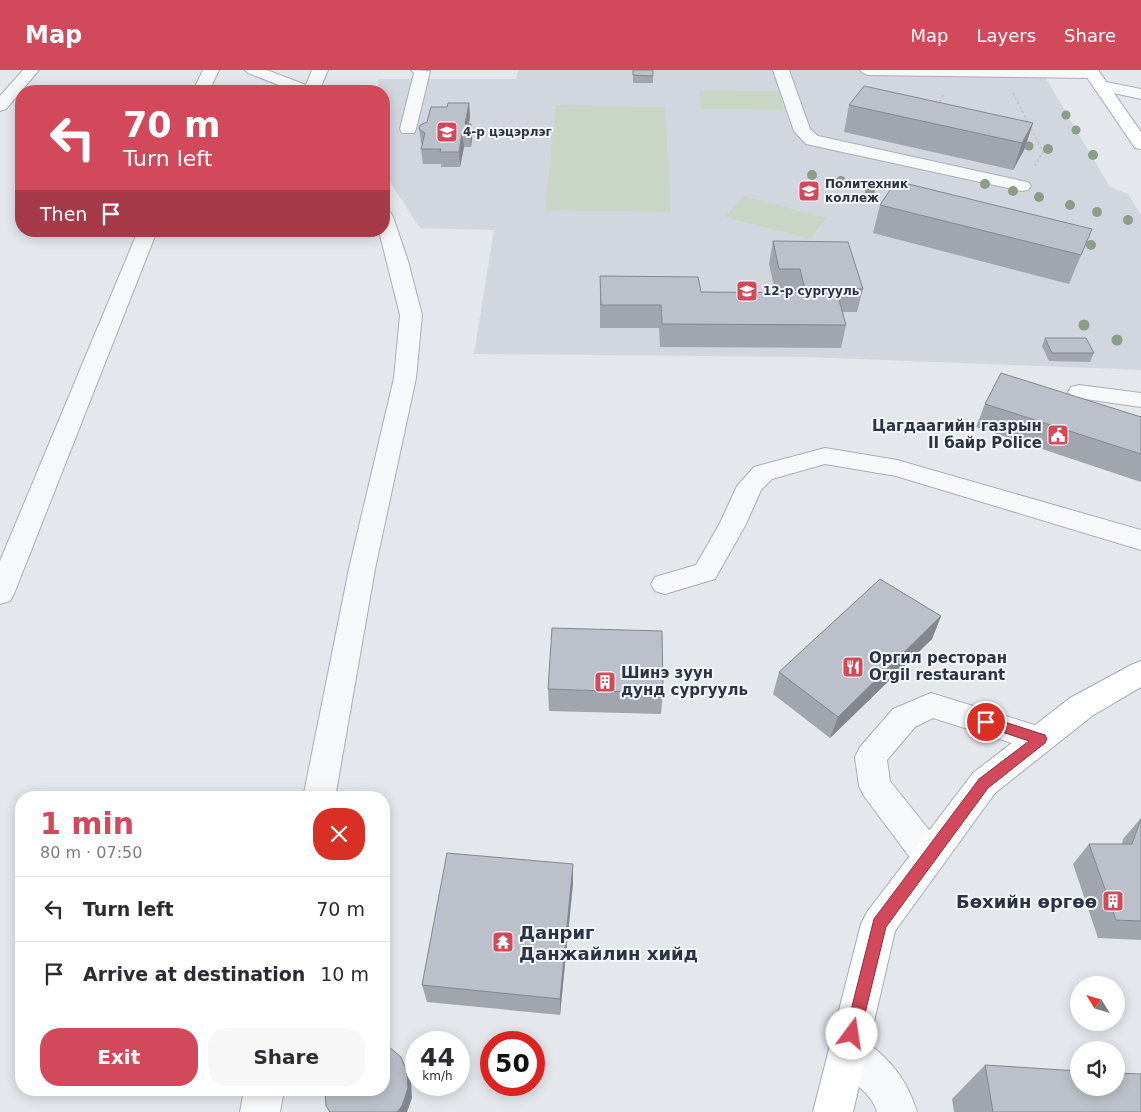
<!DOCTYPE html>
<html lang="en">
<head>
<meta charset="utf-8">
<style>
	body { margin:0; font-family:"DejaVu Sans",sans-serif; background:#f7f7f7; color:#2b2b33; height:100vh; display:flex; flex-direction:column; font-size:19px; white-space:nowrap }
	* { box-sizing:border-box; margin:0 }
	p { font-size:16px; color:#7c7c81 }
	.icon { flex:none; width:28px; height:28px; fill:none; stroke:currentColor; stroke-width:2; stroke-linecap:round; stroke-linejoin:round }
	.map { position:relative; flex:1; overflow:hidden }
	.drawer { position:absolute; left:15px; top:721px; width:375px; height:305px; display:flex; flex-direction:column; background:#fff; border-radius:20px; box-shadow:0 2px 12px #0003 }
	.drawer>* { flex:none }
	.hud { position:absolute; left:15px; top:15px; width:375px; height:152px; border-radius:20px; box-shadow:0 2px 12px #0003; background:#d1495b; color:#fff; overflow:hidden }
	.needle { width:32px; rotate:307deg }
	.fabs { position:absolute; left:1070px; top:906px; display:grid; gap:10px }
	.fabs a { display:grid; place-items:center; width:55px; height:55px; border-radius:50%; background:#fff; box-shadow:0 2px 12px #0003; font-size:25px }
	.speed { position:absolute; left:405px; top:961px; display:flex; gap:10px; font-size:25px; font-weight:700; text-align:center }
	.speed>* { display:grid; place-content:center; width:65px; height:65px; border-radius:50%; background:#fff; box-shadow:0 2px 12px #0003; line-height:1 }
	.speed small { font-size:12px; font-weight:400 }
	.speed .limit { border:8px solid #d22; background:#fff; color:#111 }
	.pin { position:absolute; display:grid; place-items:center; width:42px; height:42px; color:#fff; margin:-21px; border:2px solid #fff; border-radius:50%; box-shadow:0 1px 5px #0007 }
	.me { position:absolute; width:55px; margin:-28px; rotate:14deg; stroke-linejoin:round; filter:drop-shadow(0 0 4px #0008) }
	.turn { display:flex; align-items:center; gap:18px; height:105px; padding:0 25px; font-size:22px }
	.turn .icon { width:65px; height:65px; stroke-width:2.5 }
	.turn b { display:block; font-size:35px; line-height:42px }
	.then { display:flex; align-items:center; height:48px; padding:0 25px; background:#0003; gap:10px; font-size:19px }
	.round { display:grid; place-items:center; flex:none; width:52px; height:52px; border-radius:20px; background:#f7f7f7 }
	.summary { display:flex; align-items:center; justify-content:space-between; height:85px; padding:0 25px }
	h1 { font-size:30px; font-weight:700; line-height:38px; color:#d1495b }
	.button { display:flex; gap:10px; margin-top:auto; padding:10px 25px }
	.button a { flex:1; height:58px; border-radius:20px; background:#d1495b; color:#fff; font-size:20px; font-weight:700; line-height:58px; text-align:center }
	.button a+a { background:#f7f7f7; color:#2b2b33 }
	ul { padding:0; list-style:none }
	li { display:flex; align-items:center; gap:15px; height:65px; padding:0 25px; border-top:1px solid #e1e1e2 }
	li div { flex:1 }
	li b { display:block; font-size:19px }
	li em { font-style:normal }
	header { display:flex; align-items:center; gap:30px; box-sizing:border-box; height:70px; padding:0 25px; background:#d1495b; color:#fff }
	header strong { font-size:24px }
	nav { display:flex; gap:28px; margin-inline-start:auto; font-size:18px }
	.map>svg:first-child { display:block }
</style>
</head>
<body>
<header>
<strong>Map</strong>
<nav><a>Map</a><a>Layers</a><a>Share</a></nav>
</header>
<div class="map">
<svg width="1141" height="1042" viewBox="0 0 1141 1042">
	<rect width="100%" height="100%" fill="#e4e7ec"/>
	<path fill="#d2d6de" d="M518 0H1041L1110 117 1128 124 1141 145V300L808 287 474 284 494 160 420 158 384 103V21H379L378 9H516Z"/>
	<path fill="#c9d6c5" d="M699 20 779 21 784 40 701 39Z
		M556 35 665 37 671 142 545 140Z
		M743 126 826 148 810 169 725 147Z"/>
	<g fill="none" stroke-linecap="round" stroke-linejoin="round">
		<g stroke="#a9aeb7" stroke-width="2">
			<path id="minor" d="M23 0H39L6 39 0 41V26Z
				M203 0H219L209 21H193Z
				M245 0H267L306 15 312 0H328L319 21H294L248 3Z
				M411 0 430 1 416 59 414 63H402L400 59 414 3Z
				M773 0H789L810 59 818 66 1022 111 1028 112 1031 116 1028 120 1022 121 806 74 794 61Z
				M860 0H1098L1100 3 1097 6 1092 8 868 5 863 3Z
				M1101 11 1141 19V29L1095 19 1093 16 1095 13Z
				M384 141 391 143 393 147 408 191 422 245 416 308 375 499 335 728H303L349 499 394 308 400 245 379 161H384Z
				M138 161H157L14 524 10 531 0 534V491Z
				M1079 315 1141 323V337L1071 327 1068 322 1071 317Z
				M825 378 897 390 1141 460V480L896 406 825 394 772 409 761 420 746 454 715 509 665 524 655 521 651 514 655 507 696 495 720 453 737 416 754 397Z
				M931 623 1051 660 1055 669 1051 678 1040 682 933 648 915 657 887 690 890 711 941 775 946 786 941 797 929 802 917 797 864 726 859 716 855 687 860 677 893 639Z
				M848 963C882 977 907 1007 917 1042H877C872 1022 849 1011 836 997 832 993 831 987 829 982L834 968Z
				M244 1020H284L280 1042H240Z"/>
		</g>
		<g stroke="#a3abb8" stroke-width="2">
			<path id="major" d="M1082 0H1098L1141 62V79L1135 78Z
				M1141 591V617L1092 646 995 723 895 861 853 1042H813L861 854 867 842 973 703 1070 628 1131 595Z"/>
		</g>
		<path stroke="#c2c5cb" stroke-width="2" stroke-dasharray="2.5 2.5" stroke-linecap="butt" d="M1013 23 1043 82 1034 97
			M937 36 944 24"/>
		<use href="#minor" fill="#f7f8fa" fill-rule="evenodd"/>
		<use href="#major" fill="#fff" fill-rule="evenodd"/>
	</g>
	<g fill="#899d89">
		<circle cx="1066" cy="45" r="4.5"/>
		<circle cx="1076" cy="60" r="4.5"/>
		<circle cx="1029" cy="76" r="4.5"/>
		<circle cx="1048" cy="79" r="5"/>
		<circle cx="1093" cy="85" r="5"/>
		<circle cx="812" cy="105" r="5"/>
		<circle cx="841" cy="111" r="5"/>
		<circle cx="985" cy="114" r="5"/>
		<circle cx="1013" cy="121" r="5"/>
		<circle cx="870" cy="122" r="5"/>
		<circle cx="1039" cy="127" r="5"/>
		<circle cx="1070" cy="135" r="5"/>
		<circle cx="1097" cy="142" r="5"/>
		<circle cx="1128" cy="150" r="5"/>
		<circle cx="1091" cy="175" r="5"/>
		<circle cx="1084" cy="255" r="5.5"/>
		<circle cx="1117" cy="270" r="5.5"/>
	</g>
	<path fill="#a1a5ae" d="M633 0H653V13H633Z
		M469 33 470 47 469 54 472 68 471 77H464L460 97H441V94H423L421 79 422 74 421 73 419 59 447 37Z
		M849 35 1033 53 1024 80 1013 100 844 62Z
		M880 135 1092 159 1069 214 873 163Z
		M773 171 863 219 857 242H842L846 255 841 278 660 277 659 258H600V206L701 222 796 223V221H775L769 194Z
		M1045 268 1094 283 1090 292 1049 291 1042 276Z
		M985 334 1141 347V412L976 357Z
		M941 546 932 569 830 668 773 624 779 602Z
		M548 619 663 623 661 644 549 641Z
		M1141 748V870L1098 868 1073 794 1089 774H1122L1123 769Z
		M573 794V813L560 945 427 932 422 915Z
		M985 995 1141 1042H954L952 1029Z"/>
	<path fill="#83868d" d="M469 33 470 47 467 63 465 54Z
		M1033 53 1024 80 1013 100 1022 73Z
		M471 54 472 68 471 77 470 63Z
		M462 63 464 77 460 97 459 82Z
		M941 546 932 569 830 668 838 647Z
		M573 794V813L560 945V929Z
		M407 1002 411 1012 412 1028 407 1042H397Z"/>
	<path fill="#bbc0ca" stroke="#83868d" d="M633 0H653V6L633 5Z
		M864 16 1033 53 1022 73 849 35Z
		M448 33H469L465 54H471L470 63H462L459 82H440L441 79H421L425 63 419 59 420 55 427 52 431 37H447Z
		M896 111 1092 159 1081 185 880 135Z
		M773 171 848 172 863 219H836L846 255 662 254 661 235H601L600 206 698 207 701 222 806 223 800 199H779Z
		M1045 268H1086L1094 283H1052Z
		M1001 303 1141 347V384L985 334Z
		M880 509 941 546 838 647 779 602Z
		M552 558 662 561 663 623 548 619Z
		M1141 749V851L1116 850 1089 774H1132Z
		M447 783 573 794 560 929 422 915Z
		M384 975 389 977 401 987 407 1002 408 1018 402 1036 397 1042H330L326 1036 325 1020H384Z
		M985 995 1079 1001V1018H1116V1003L1141 1004V1042H993Z"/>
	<path fill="#d1495b" stroke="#882f3b" d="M986 646 1045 665 1047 669 1045 673 988 718 886 857 860 964 858 970 852 972 847 970 845 964 874 849 979 709 1029 671 981 655 979 652 981 648Z"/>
	<defs>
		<g id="school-square" transform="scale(1.125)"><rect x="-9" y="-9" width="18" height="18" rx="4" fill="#d1495b" stroke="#f4f6f9"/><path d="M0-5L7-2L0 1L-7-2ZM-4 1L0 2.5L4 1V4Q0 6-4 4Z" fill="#fff"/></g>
		<g id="university-square" transform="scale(1.125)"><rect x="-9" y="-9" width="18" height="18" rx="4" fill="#d1495b" stroke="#f4f6f9"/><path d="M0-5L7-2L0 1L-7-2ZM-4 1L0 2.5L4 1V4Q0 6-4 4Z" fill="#fff"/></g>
		<g id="civic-square" transform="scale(1.125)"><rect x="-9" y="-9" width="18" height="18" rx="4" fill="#d1495b" stroke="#f4f6f9"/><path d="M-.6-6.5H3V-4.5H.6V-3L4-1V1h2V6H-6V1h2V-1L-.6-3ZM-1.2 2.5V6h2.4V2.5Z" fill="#fff"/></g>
		<g id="restaurant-square" transform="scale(1.125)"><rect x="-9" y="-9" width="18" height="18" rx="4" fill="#d1495b" stroke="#f4f6f9"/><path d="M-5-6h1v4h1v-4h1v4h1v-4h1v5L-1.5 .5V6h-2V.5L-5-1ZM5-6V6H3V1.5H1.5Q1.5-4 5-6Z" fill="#fff"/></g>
		<g id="building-square" transform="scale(1.125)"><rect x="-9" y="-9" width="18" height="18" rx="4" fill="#d1495b" stroke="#f4f6f9"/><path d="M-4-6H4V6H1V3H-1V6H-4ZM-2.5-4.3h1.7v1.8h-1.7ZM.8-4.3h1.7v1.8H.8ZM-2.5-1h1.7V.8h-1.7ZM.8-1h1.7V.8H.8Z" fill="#fff"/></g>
		<g id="temple-square" transform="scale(1.125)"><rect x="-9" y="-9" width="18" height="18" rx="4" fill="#d1495b" stroke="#f4f6f9"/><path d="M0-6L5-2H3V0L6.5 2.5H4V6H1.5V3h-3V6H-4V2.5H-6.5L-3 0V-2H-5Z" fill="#fff"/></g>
	</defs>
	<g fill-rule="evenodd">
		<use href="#school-square" x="447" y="62"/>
		<use href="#university-square" x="809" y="121"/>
		<use href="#school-square" x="747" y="221"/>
		<use href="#civic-square" x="1058" y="365"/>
		<use href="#restaurant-square" x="853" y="597"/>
		<use href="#building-square" x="605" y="612"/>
		<use href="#building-square" x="1113" y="831"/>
		<use href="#temple-square" x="503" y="872"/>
	</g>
	<g text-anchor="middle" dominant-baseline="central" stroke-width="4" stroke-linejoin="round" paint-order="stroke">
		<g font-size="12" font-weight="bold" fill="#2b3445" stroke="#f4f6f9" text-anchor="start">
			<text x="463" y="62">4-р цэцэрлэг</text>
			<text x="825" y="114">Политехник<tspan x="825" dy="14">коллеж</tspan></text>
			<text x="763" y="221">12-р сургууль</text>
		</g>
		<g font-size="15" font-weight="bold" fill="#2b3445" stroke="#f4f6f9" text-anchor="start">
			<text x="1042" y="356" text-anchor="end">Цагдаагийн газрын<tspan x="1042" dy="17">II байр Police</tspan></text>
			<text x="869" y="588">Оргил ресторан<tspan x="869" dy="17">Orgil restaurant</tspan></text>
			<text x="621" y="603">Шинэ зуун<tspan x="621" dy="17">дунд сургууль</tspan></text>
		</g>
		<g font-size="18" font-weight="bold" fill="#2b3445" stroke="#f4f6f9" text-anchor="end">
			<text x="1097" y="831">Бөхийн өргөө</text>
			<text x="519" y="862" text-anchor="start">Данриг<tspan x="519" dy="21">Данжайлин хийд</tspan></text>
		</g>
	</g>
</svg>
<div class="fabs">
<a><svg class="needle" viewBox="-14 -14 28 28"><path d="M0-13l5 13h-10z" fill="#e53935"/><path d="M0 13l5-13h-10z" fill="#7c7c81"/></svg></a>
<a><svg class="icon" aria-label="sound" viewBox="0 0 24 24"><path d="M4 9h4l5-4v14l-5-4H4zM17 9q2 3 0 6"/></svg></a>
</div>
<div class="speed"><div>44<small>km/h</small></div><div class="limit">50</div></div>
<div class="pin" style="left:986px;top:652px;background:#d93025"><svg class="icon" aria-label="arrive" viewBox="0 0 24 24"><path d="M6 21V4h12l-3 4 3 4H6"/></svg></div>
<svg class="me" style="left:852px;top:964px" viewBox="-20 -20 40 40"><circle r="19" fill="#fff"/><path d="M0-13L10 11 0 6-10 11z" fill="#d1495b"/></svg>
<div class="hud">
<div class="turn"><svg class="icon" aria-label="left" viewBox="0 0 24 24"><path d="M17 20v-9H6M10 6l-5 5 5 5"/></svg><div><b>70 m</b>Turn left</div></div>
<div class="then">Then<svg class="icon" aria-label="arrive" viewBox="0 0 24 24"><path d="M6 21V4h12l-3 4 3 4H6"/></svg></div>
</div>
<section class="drawer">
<div class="summary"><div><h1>1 min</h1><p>80 m · 07:50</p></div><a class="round" style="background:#d93025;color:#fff"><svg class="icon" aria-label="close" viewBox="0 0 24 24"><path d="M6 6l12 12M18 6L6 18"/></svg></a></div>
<ul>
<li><svg class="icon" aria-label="left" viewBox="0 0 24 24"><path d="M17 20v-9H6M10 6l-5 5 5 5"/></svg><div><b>Turn left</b></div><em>70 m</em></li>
<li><svg class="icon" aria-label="arrive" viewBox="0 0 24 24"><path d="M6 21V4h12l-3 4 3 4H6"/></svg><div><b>Arrive at destination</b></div><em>10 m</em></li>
</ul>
<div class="button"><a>Exit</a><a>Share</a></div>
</section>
</div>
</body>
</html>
